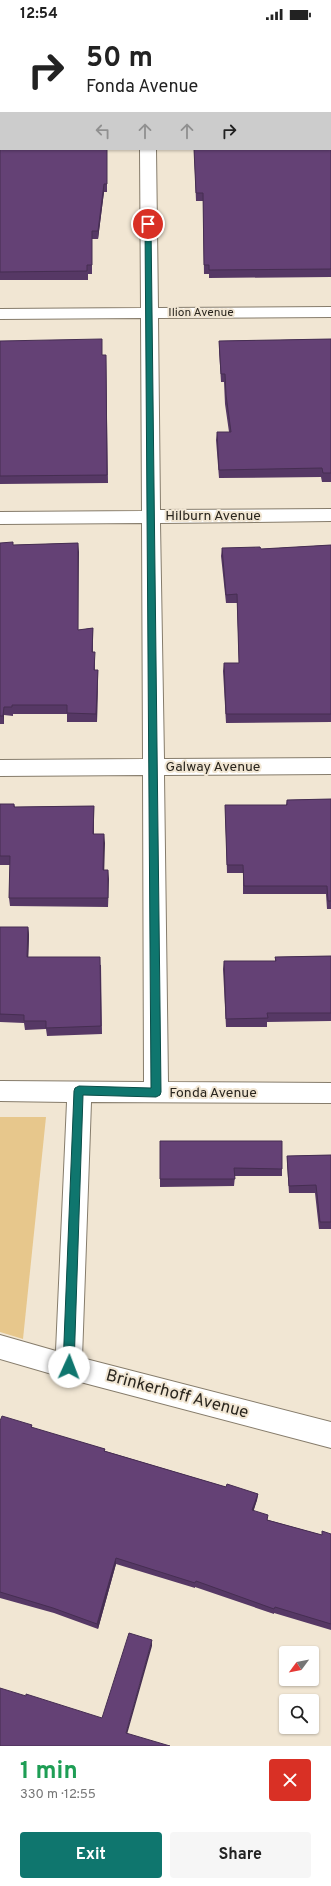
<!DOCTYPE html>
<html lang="en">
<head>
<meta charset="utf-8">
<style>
	body { margin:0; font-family:Overpass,sans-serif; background:#f6f6f6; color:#222; height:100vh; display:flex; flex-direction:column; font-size:15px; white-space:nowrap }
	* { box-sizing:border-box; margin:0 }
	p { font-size:13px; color:#767676 }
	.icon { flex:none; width:22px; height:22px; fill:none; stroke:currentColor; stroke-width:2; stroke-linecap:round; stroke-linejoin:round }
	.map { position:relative; height:1718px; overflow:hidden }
	.side { display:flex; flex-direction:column; background:#fff; flex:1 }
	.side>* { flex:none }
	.hud { position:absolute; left:0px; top:0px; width:331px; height:122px; box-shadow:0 1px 3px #0004; background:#fff; color:#222; overflow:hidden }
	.needle { width:26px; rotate:238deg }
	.buttons { position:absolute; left:279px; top:1618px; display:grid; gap:8px }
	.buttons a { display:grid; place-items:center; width:40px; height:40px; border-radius:4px; background:#fff; box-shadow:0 1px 3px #0004; font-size:20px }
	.pin { position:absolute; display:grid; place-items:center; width:34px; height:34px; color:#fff; margin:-17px; border:2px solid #fff; border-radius:50%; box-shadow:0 1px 4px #0007 }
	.me { position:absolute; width:44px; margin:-22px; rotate:2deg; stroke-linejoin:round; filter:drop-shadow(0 0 3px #0008) }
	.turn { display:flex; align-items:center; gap:14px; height:84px; padding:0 20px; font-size:18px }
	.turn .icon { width:52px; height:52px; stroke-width:2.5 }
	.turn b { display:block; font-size:28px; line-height:34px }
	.lanes { display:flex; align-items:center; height:38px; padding:0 20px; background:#0003; justify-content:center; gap:20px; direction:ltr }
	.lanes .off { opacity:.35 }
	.round { display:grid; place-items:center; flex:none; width:42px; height:42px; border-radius:4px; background:#f6f6f6 }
	.summary { display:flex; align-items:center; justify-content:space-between; height:68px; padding:0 20px }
	h1 { font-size:24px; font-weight:700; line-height:30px; color:#1e9e55 }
	.primary-button { display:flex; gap:8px; margin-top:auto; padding:8px 20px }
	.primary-button a { flex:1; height:46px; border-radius:4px; background:#0f766e; color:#fff; font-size:16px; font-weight:700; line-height:46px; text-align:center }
	.primary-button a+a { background:#f6f6f6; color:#222 }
	.status { display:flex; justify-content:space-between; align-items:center; height:28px; padding:0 20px; background:#fff; direction:ltr }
	.status svg { height:11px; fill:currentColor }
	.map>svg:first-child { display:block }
</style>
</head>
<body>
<div class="status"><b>12:54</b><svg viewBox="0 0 49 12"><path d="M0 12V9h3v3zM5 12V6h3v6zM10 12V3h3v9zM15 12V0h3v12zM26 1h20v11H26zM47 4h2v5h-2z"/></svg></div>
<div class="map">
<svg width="331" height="1718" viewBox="0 0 331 1718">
	<rect width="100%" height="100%" fill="#f1e6d3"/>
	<path fill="#e7c78c" d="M0 1089H46L23 1311 0 1304Z"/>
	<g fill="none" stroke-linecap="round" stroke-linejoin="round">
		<g stroke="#867c6b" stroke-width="2">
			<path id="minor" d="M139 0H153V1H139Z
				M140 121H156L158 280 331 279V289L158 290 160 482 331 481V493L160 495 164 731 331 730V746L164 747 168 1054 331 1055V1075L91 1074 82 1330 331 1394V1420L69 1351 0 1331V1307L56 1323 67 1074 0 1073V1053L144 1054 143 747 0 748V732L143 731 142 495 0 496V484L142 483 141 290 0 291V281L141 280Z"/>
		</g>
		<use href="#minor" fill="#fff" fill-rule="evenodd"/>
	</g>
	<path fill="#563865" d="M0 0 1 1V114H0Z
		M178 0H331V249L209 250V246H204L203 173H196L194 121H330L331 115 330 112V1H178Z
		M0 117 107 121V164H104L98 211H92V246H88V252H0Z
		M331 311V454H322L321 449 219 450 216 412 217 404H229L225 376 224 354H221L219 321V313Z
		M0 313 102 327H106L108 455 0 456Z
		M0 515 13 517 78 515V602L93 600V624L95 632V642H98L97 694H67V686H13V688L4 687V696H0Z
		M331 517V694L226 695 223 643 224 635H239L237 575H226L221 528 222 520 261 521Z
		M331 771V881H327L326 866H243V845H227L225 777H286L287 772Z
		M0 776H14L15 779 94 778V806H104V842H108V879L10 878 9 870 10 837H0Z
		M0 899H28L29 907 28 929 101 937 102 1006 47 1008 46 1001 25 1002 24 995 0 994Z
		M331 928V993L267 994V999H226L223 941 224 933H275V929Z
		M160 1113 282 1141V1148H235L234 1158 160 1159Z
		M331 1127V1201H319L315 1165H289L287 1135V1128Z
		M0 1393 32 1397V1400L105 1421V1423L226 1459 258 1466 257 1472 253 1483 268 1492 322 1507 331 1506V1602L274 1585V1586L195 1559V1560L116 1536 98 1601 54 1585 0 1570Z"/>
	<path fill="#462e52" d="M104 156V164L98 211V203Z
		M78 515 79 524 78 611Z
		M98 642V650L97 694 96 686Z
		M4 679V696L3 688Z
		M94 778V787L93 815V806Z
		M104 806 105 815 104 851 103 842Z
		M108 842 109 851 108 879Z
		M28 899 29 907 28 938 27 929Z
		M258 1466 257 1472 252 1488V1482Z
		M116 1530V1536L98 1601 97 1596Z
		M152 1612V1618L126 1710V1705Z"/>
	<path fill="#644175" stroke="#462e52" d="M0 0H114V1H1V108L0 106Z
		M179 0H331V106V103L330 106V1H179Z
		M330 114 331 115V241L209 242V237H204L203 165H196L194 121H330Z
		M0 117H1V121H107V156H104L98 203H92V237H87V243L0 244Z
		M102 311V327H106L107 447 0 448V313Z
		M331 311V445H323L322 440 219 442 217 404H231L226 367 225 346H221L219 313Z
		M13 514V517L78 515V602L93 600 92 624H95L94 642H98L96 686 67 685V677H12V679H4L3 688H0V515Z
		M331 517V686H226L224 635H239L237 566 226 567 222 520 260 519 261 521Z
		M331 771V873H328L327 858H244L243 837H227L225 777H287V772Z
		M0 776H14V779L94 778 93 806H104L103 842H108V870H9L10 828H0Z
		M0 899H28L27 929H100L101 998 46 1000V993H24V987L0 986Z
		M331 928V985H267L268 990 226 991 224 933H276L275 929Z
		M160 1113H282V1141L234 1140 235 1151H160Z
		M331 1127V1194H320L316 1157 289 1158 287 1128Z
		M2 1388 32 1397 31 1399 105 1421 104 1423 226 1459 227 1456 258 1466 252 1482 268 1487 267 1492 322 1507V1503L331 1506V1596L275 1579 274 1581 196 1553 195 1555 116 1530 97 1596 53 1580 0 1564V1393Z
		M129 1605 152 1612 126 1705 170 1718H0V1660L26 1668V1666L102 1690Z"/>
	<path fill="#0f766e" stroke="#0a4d48" d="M145 194 151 196 161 1064 160 1067 156 1069 83 1067 74 1339 73 1343 69 1344 65 1343 63 1339 74 1063 75 1060 79 1058 151 1060Z"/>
	<g text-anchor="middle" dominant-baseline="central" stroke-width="4" stroke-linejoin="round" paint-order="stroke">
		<g font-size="12" fill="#2a261f" stroke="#f1e6d3">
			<text x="201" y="285">Ilion Avenue</text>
		</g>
		<g font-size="14" fill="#2a261f" stroke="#f1e6d3">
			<text x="213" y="488">Hilburn Avenue</text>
			<text x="213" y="739">Galway Avenue</text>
			<text x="213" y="1065">Fonda Avenue</text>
		</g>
		<g font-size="17" fill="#2a261f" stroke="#f1e6d3">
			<text transform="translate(177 1367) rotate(15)">Brinkerhoff Avenue</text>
		</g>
	</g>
</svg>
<div class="buttons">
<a><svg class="needle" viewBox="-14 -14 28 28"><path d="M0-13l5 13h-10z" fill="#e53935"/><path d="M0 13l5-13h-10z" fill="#767676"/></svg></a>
<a><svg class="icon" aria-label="search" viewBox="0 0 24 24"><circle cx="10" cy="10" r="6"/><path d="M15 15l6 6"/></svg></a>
</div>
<div class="pin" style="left:148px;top:196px;background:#d93025"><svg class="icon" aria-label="arrive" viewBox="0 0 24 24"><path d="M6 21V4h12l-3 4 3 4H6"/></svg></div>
<svg class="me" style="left:69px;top:1339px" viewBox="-20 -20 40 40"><circle r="19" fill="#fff"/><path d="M0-13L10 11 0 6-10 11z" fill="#0f766e"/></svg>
<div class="hud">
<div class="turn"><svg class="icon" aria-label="right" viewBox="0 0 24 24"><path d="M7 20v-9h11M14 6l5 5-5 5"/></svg><div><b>50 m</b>Fonda Avenue</div></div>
<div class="lanes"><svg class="icon off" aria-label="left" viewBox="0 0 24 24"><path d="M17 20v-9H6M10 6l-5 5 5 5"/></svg><svg class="icon off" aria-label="ahead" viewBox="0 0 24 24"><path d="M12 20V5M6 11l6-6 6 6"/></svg><svg class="icon off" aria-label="ahead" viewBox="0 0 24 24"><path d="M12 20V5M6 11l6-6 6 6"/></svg><svg class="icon" aria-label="right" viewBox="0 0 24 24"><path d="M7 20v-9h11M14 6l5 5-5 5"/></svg></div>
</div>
</div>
<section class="side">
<div class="summary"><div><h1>1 min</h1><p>330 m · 12:55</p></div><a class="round" style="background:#d93025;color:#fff"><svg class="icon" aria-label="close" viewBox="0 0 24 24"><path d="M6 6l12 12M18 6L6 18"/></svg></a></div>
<div class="primary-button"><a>Exit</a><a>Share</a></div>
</section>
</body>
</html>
